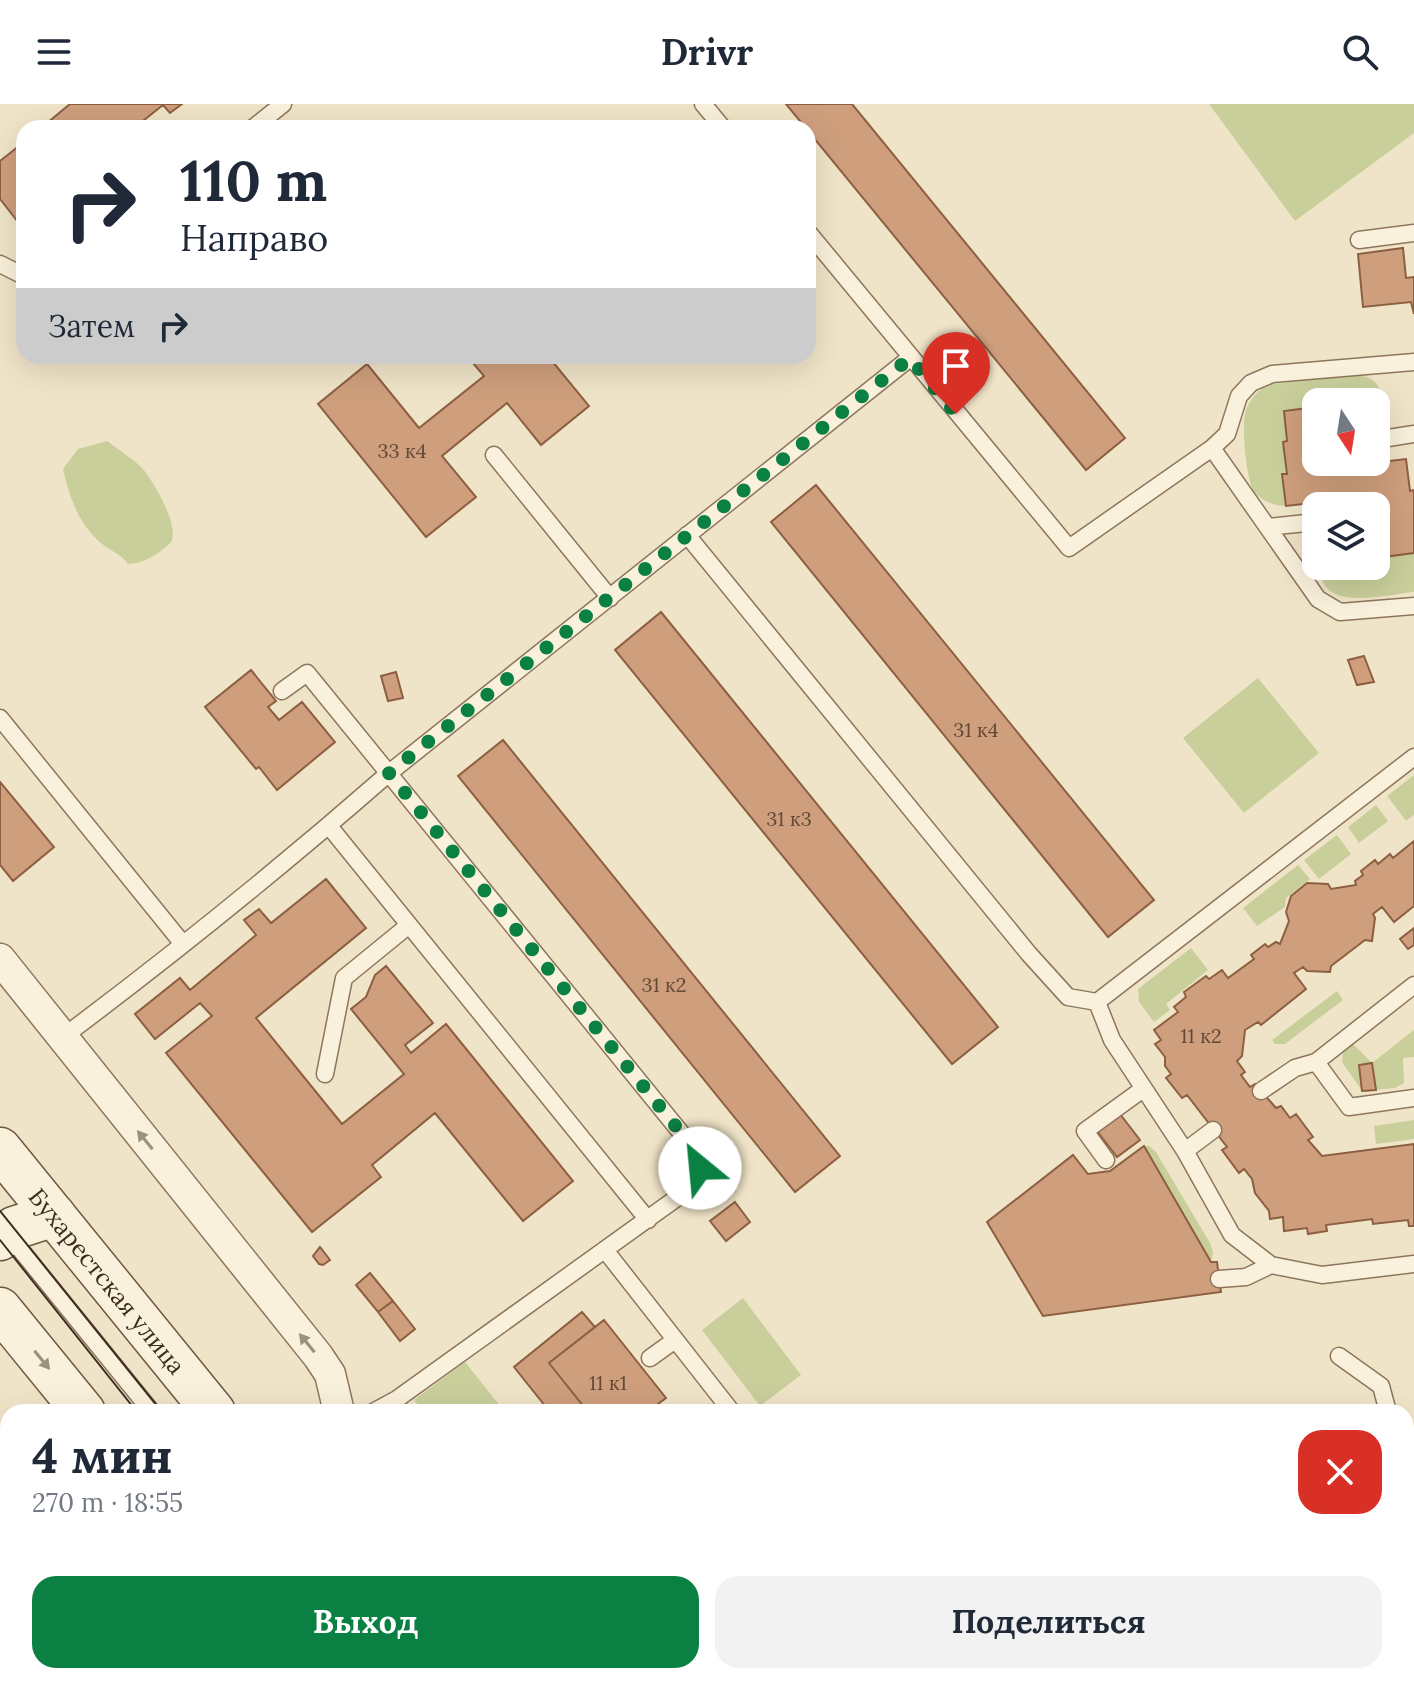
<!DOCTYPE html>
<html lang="ru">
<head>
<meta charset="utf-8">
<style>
	body { margin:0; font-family:Lora,serif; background:#f2f2f3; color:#1f2937; height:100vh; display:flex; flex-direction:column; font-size:30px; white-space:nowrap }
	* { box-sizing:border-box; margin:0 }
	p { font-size:26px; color:#747a83 }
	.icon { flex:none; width:44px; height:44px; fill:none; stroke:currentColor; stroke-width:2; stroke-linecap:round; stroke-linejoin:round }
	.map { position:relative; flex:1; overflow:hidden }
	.side { position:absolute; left:0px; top:1300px; width:1414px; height:280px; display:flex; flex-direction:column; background:#fff; border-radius:24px 24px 0 0; box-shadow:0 8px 32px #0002 }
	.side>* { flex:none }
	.guide { position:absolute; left:16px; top:16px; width:800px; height:244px; border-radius:24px; box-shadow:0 8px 32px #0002; background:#fff; color:#1f2937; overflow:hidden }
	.needle { width:52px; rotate:168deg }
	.fabs { position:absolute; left:1302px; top:284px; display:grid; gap:16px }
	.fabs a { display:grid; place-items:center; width:88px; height:88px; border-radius:16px; background:#fff; box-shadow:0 8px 32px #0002; font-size:40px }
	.pin { position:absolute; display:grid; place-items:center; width:68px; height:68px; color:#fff; margin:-82px -34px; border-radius:50% 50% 50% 0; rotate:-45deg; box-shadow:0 0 8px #0007 }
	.pin .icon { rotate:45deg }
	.me { position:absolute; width:88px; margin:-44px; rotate:332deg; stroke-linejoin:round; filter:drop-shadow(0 0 6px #0008) }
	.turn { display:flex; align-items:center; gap:28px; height:168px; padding:0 32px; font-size:36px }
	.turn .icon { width:104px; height:104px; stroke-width:2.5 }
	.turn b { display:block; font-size:56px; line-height:68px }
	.then { display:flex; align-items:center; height:76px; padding:0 32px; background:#0003; gap:16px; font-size:30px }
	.round { display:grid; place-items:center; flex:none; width:84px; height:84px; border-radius:24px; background:#f2f2f3 }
	.headline { display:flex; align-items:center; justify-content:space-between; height:136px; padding:0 32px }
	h1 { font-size:48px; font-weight:800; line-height:60px }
	.primary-button { display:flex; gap:16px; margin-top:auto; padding:16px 32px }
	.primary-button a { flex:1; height:92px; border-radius:24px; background:#0b8043; color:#fff; font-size:32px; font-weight:800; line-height:92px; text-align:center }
	.primary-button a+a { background:#f2f2f3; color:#1f2937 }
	header { display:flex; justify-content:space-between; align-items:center; height:104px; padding:0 32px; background:#fff; font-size:36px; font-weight:800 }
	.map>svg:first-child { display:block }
</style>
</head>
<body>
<header><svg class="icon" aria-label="menu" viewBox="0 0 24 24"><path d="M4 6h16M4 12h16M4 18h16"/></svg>Drivr<svg class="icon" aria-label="search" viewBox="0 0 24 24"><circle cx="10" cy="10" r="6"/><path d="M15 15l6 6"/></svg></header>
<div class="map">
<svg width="1414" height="1580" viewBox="0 0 1414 1580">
	<rect width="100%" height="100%" fill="#f0e4c8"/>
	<path fill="#c9cf9b" d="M1209 0H1414V29L1295 117Z
		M1351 272C1357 272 1366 271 1371 275 1385 284 1386 307 1376 318V298H1316V303L1284 307 1287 370 1282 371 1286 402C1274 402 1260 396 1253 386 1246 373 1241 319 1246 306 1251 293 1259 285 1271 280Z
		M107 337C119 346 132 354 142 364 153 376 180 422 171 438 171 439 162 446 162 446 151 455 141 459 128 460 122 451 111 447 102 440 79 421 69 393 63 365L78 345Z
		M1414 449V488C1392 490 1344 502 1328 485 1322 480 1321 470 1319 462H1376V454Z
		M1258 574 1319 649 1244 709 1183 634Z
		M1414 671V711L1406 717 1387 692Z
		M1376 701 1388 717 1359 739 1348 723Z
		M1337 731 1351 750 1319 775 1304 756Z
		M1298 761 1310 775 1286 794 1285 803 1257 822 1243 804Z
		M1191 844 1208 866 1166 900 1170 906 1154 918 1139 898 1138 885Z
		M1337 887 1343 896 1285 940H1275L1272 936Z
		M1414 926V953L1403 954 1404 979 1395 984 1362 987 1342 958 1343 947 1353 940 1372 959Z
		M1414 1016V1035L1376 1040 1374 1022Z
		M1144 1042H1149L1156 1048 1210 1139 1213 1148 1211 1158Z
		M743 1194 801 1271 760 1302 702 1226Z
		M465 1258 505 1308H424L414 1296Z
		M1414 1535V1580H1000L1074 1572H1406V1536Z
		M639 1572H766L687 1580H645Z"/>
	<path fill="#cf9f7d" stroke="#8d5f41" stroke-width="2" d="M70 0H182L170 9 163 1 134 24H41Z
		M786 0H852L1125 334 1086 366Z
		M24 38V114L18 118 0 95V57Z
		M1403 144 1406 174 1414 173V210L1411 198 1363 203 1358 150Z
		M467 252H548L589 302 541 341 507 299 442 352 476 393 426 433 318 300 367 260 419 324 484 272Z
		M1316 303V358H1363V360L1406 355 1410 387 1414 386V449L1376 454V402H1340L1339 396 1286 402 1282 370H1287L1283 338 1287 337 1284 307Z
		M816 381 1154 796 1108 833 771 418Z
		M661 508 998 923 952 960 615 546Z
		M1364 552 1374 578 1357 581 1348 556Z
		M251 566 276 597 268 603 279 616 302 598 335 638 277 686 259 663 256 665 205 603Z
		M396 568 403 594 388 597 381 572Z
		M503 636 840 1052 795 1088 458 672Z
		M0 678 54 743 13 777 0 761Z
		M1414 737V802L1394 818 1382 803 1373 810 1375 814 1372 837 1365 836 1331 862 1330 868 1307 867 1303 863 1294 869 1306 885 1261 921 1258 918 1245 926 1242 952 1237 957 1245 968 1241 971 1250 983 1255 980 1276 1004 1281 1002 1290 1014 1296 1010 1313 1033 1308 1036 1322 1052 1414 1040V1122H1409L1408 1116 1373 1120 1372 1115 1326 1121 1327 1127 1308 1130 1307 1124 1284 1127 1283 1113 1270 1115 1269 1107 1255 1089 1252 1075 1244 1065 1239 1069 1222 1046 1227 1043 1187 991 1182 994 1166 974 1171 970 1165 962V953L1155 940 1161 936 1154 926 1178 908 1174 903 1186 893 1184 888 1206 872 1209 875 1222 866 1228 874 1254 855 1251 851 1265 840 1268 843 1276 838 1280 840 1289 817 1286 808 1291 792 1307 779 1328 780 1331 785 1356 781 1355 777 1363 771 1361 767 1375 756 1378 760 1390 750 1393 754Z
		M326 775 366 824 256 914 342 1020 404 970 351 905 366 893 375 871 386 862 433 919 405 941 411 949 446 920 573 1077 523 1117 435 1009 372 1061 381 1073 312 1128 166 949 212 912 200 899 155 935 135 910 180 874 190 886 256 831 244 816 259 805 271 819Z
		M1414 824V841L1408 845 1400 835Z
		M1372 959 1376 986 1362 987 1359 961Z
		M1120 1010 1140 1036 1117 1053 1097 1027Z
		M1144 1042 1211 1158H1217L1221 1188 1043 1212 987 1118 1073 1051 1088 1070 1110 1067Z
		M735 1098 750 1118 726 1137 710 1117Z
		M320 1143 330 1156 323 1161 319 1160 313 1152Z
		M370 1169 393 1197 378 1208 356 1181Z
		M393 1197 415 1225 400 1237 378 1208Z
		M582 1208 595 1223 549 1259 588 1308H550L514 1263Z
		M604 1216 666 1294 658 1300 664 1308H588L549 1259Z
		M1414 1341V1400L1406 1401V1342Z"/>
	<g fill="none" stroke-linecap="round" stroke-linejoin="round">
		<g stroke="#8d765c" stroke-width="19">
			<path id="lane" d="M703 0 723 24
				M253 24 283 0
				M808 128 1069 444 1212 344
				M1359 136 1414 129
				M0 160 24 172
				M1414 258 1272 270 1251 279 1239 292 1227 330 1212 344 1318 495 1340 508 1414 502
				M1382 335 1414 330
				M494 351 610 494
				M1268 423 1316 418
				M687 431 1029 850 1068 893 1097 898 1414 653
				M282 587 307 569 695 1046 700 1064 692 1083 397 1295 373 1308
				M0 614 183 840
				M329 722 648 1116
				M1414 881 1316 958 1349 1003 1414 994
				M1097 898 1112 936 1185 1047 1232 1131 1271 1161 1322 1171 1414 1160
				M63 933C175 849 284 761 389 669L910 254
				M325 970 344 874 409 821
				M1261 987 1295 964 1316 958
				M1185 1047 1213 1026
				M1106 1056 1085 1027 1143 985
				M7 1129 152 1308
				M605 1146 732 1308
				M1219 1175 1246 1173 1271 1161
				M1339 1252 1381 1282 1388 1308
				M650 1254 675 1236
				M1406 1430 1414 1492
				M366 1572 372 1580"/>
		</g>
		<g stroke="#8d765c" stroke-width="33">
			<path id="street" d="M0 855 318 1252 330 1270 339 1308
				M0 1391 8 1401
				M1406 1520 1414 1519
				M148 1572 154 1580
				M829 1580 903 1572"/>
		</g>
		<g stroke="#6f573f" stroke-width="45">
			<g id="secondary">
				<path id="s1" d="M0 1045 214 1308"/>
				<path d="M0 1135 14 1124 54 1111"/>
				<path d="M0 1205 84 1308"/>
				<path d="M299 1572 305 1580"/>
				<path d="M430 1572 437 1580"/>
			</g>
		</g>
		<use href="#lane" stroke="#faf1dc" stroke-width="16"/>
		<use href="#street" stroke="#faf1dc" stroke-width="30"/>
		<use href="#secondary" stroke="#faf1dc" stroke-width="42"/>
		<path stroke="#3d2e20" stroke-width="2" d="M0 1107 162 1308
			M0 1136 137 1308
			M347 1572 354 1580
			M376 1572 382 1580"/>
	</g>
	<defs><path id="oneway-solid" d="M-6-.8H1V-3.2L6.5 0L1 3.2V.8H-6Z" transform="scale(2)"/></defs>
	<g fill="#9c907e">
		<use href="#oneway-solid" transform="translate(145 1036) rotate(-129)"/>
		<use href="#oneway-solid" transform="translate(307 1239) rotate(-129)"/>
		<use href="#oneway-solid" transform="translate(42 1256) rotate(51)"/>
	</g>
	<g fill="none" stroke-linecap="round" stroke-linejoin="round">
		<path stroke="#0b8043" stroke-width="14" stroke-dasharray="0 25.2" d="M700 1064 695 1046 389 669 910 254 956 310"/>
	</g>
	<g text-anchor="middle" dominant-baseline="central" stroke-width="6" stroke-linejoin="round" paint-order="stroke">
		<g font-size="20" fill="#624a37">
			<text x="402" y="346">33 к4</text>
			<text x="976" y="625">31 к4</text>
			<text x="789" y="714">31 к3</text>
			<text x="664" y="880">31 к2</text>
			<text x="1201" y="931">11 к2</text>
			<text x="608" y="1278">11 к1</text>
		</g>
		<g font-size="24" fill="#3d2e20" stroke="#f7eed8">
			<text stroke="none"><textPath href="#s1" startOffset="170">Бухарестская улица</textPath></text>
		</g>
	</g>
</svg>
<div class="fabs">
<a><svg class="needle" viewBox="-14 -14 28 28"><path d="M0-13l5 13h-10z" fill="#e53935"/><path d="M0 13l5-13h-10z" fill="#747a83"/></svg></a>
<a><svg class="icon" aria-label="layers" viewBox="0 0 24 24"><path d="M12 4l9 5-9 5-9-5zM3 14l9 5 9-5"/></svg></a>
</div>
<div class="pin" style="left:956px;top:310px;background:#d93025"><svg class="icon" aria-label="arrive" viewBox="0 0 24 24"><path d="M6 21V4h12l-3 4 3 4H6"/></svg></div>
<svg class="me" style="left:700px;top:1064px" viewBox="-20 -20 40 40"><circle r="19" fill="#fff"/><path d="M0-13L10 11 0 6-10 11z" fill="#0b8043"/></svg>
<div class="guide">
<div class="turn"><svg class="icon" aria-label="right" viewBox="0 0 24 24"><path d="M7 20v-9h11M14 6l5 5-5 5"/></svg><div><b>110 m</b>Направо</div></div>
<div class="then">Затем<svg class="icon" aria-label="right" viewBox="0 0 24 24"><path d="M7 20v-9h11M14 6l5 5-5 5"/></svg></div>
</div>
<section class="side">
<div class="headline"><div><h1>4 мин</h1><p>270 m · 18:55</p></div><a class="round" style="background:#d93025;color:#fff"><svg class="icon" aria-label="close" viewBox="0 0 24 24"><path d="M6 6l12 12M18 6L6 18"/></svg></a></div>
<div class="primary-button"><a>Выход</a><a>Поделиться</a></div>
</section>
</div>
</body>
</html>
